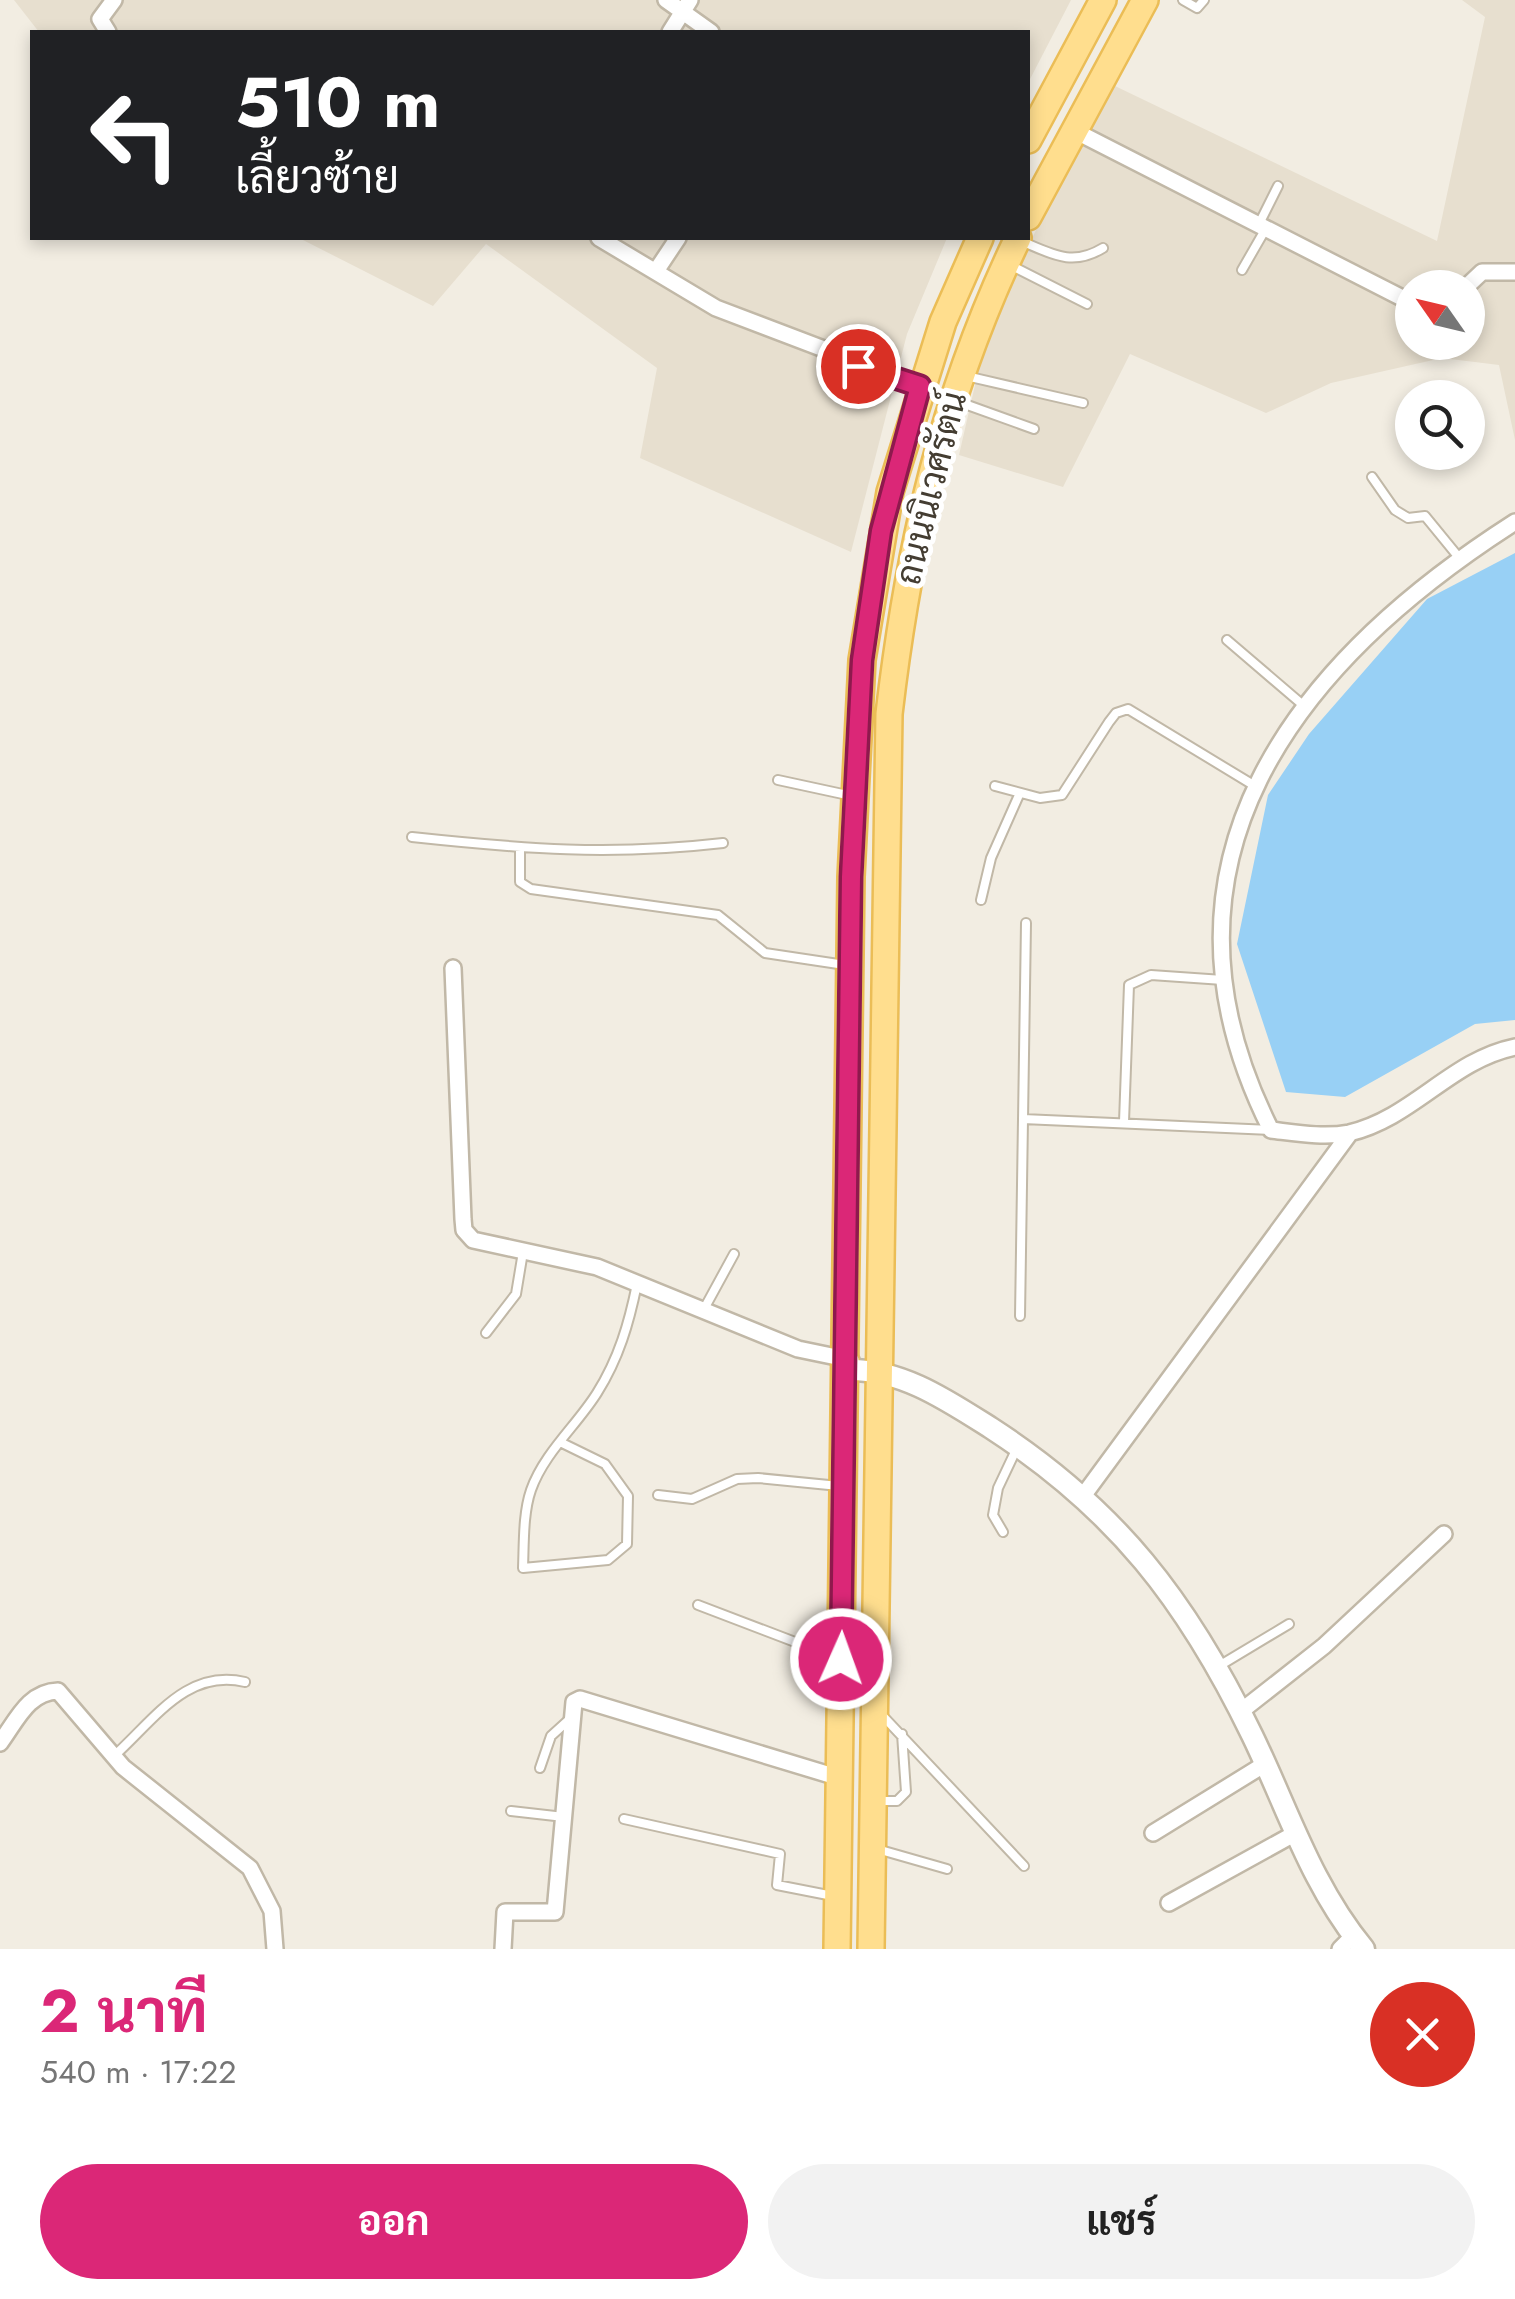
<!DOCTYPE html>
<html lang="th">
<head>
<meta charset="utf-8">
<style>
	body { margin:0; font-family:Jost,Sarabun,sans-serif; background:#f2f2f2; color:#222; height:100vh; display:flex; flex-direction:column; font-size:38px; white-space:nowrap }
	* { box-sizing:border-box; margin:0 }
	p { font-size:32px; color:#767676 }
	.icon { flex:none; width:55px; height:55px; fill:none; stroke:currentColor; stroke-width:2; stroke-linecap:round; stroke-linejoin:round }
	.map { position:relative; height:1949px; overflow:hidden }
	.panel { display:flex; flex-direction:column; background:#fff; flex:1 }
	.panel>* { flex:none }
	.banner { position:absolute; left:30px; top:30px; width:1000px; height:210px; border-radius:0px; box-shadow:0 5px 15px #0003; background:#202124; color:#fff; overflow:hidden }
	.needle { width:65px; rotate:304deg }
	.controls { position:absolute; left:1395px; top:270px; display:grid; gap:20px }
	.controls a { display:grid; place-items:center; width:90px; height:90px; border-radius:50%; background:#fff; box-shadow:0 5px 15px #0003; font-size:50px }
	.pin { position:absolute; display:grid; place-items:center; width:85px; height:85px; color:#fff; margin:-42px; border:5px solid #fff; border-radius:50%; box-shadow:0 2px 10px #0007 }
	.me { position:absolute; width:110px; margin:-55px; rotate:2deg; stroke-linejoin:round; filter:drop-shadow(0 0 8px #0008) }
	.turn { display:flex; align-items:center; gap:35px; height:210px; padding:0 40px; font-size:45px }
	.turn .icon { width:130px; height:130px; stroke-width:2.5 }
	.turn b { display:block; font-size:70px; line-height:85px }
	.round { display:grid; place-items:center; flex:none; width:105px; height:105px; border-radius:52px; background:#f2f2f2 }
	.head { display:flex; align-items:center; justify-content:space-between; height:170px; padding:0 40px }
	h1 { font-size:60px; font-weight:700; line-height:75px; color:#db2777 }
	.cta { display:flex; gap:20px; margin-top:auto; padding:20px 40px }
	.cta a { flex:1; height:115px; border-radius:60px; background:#db2777; color:#fff; font-size:40px; font-weight:700; line-height:115px; text-align:center }
	.cta a+a { background:#f2f2f2; color:#222 }
	.map>svg:first-child { display:block }
</style>
</head>
<body>
<div class="map">
<svg width="1515" height="1949" viewBox="0 0 1515 1949">
	<rect width="100%" height="100%" fill="#f2ede2"/>
	<path fill="#e7dfcf" fill-rule="evenodd" d="M14 0H1071L1028 83V32H39Z
		M1462 0H1515V440L1499 365 1442 358 1331 383 1266 413 1130 354 1063 487 959 455 986 337 1043 215 1115 86 1437 241 1485 17ZM1412 288H1468V342H1412Z
		M299 238H947L907 334 851 552 640 458 657 368 486 244 433 306Z"/>
	<path fill="#98d0f5" d="M1515 553V1020L1475 1024 1345 1097 1286 1092 1237 944 1268 795 1309 734 1427 599Z"/>
	<g fill="none" stroke-linecap="round" stroke-linejoin="round">
		<g stroke="#c1b8a7" stroke-width="12">
			<path id="service" d="M1183 0 1197 8 1204 0
				M1258 226 1278 186
				M1021 241C1052 254 1072 267 1103 248
				M1010 265 1087 304
				M1242 270 1265 230
				M966 376 1083 403
				M959 402 1034 429
				M1372 477 1395 510 1408 518 1425 516 1461 560
				M1227 640 1303 705
				M778 780 852 796
				M995 786 1040 798 1062 795 1109 722 1116 713 1128 709 1255 786
				M412 837C524 849 610 856 723 843
				M520 849V882L531 889 718 915 765 953 845 965
				M981 900 991 858 1019 795
				M1023 1119 1271 1130
				M1124 1122 1129 985 1151 975 1223 980
				M704 1309 734 1254
				M1020 1316 1026 923
				M486 1333 516 1294 523 1252
				M560 1442 605 1464 628 1496 627 1544 608 1560 523 1568C524 1543 523 1513 531 1490 544 1453 577 1425 597 1393 619 1358 629 1323 637 1284
				M658 1495 692 1499 737 1479 758 1478 839 1486
				M1003 1532 993 1515 998 1488 1016 1450
				M698 1605 837 1658
				M1219 1666 1289 1624
				M881 1714 1024 1866
				M114 1756C154 1720 187 1668 245 1682
				M540 1768 551 1736 572 1717
				M878 1801H897L906 1792 902 1734
				M511 1811 564 1817
				M624 1819 780 1854 777 1885 833 1896
				M877 1849 947 1869"/>
		</g>
		<g stroke="#c1b8a7" stroke-width="20">
			<path id="minor" d="M666 0 711 32
				M108 32 100 19 114 0
				M670 32 690 0
				M1075 131 1412 303
				M599 238 716 308 921 386
				M656 271 678 238
				M1465 288 1482 272H1515
				M1515 522C1293 664 1137 864 1271 1130 1296 1133 1324 1138 1349 1133 1413 1118 1451 1060 1515 1047
				M453 968 463 1219 464 1230 473 1240 597 1267 798 1349 851 1360
				M1083 1496 1350 1133
				M1240 1712 1324 1646 1444 1534
				M0 1743C17 1720 28 1692 58 1691L123 1767 250 1868 272 1911 275 1949
				M1153 1833 1265 1764
				M1169 1903 1294 1834
				M503 1949 505 1912H555L574 1702 580 1699 840 1778
				M1340 1949 1353 1936"/>
		</g>
		<g stroke="#c1b8a7" stroke-width="25">
			<path id="tertiary" d="M846 1370C900 1368 947 1400 991 1428 1116 1509 1187 1601 1252 1735 1288 1809 1311 1885 1364 1949"/>
		</g>
		<g stroke="#ebbd56" stroke-width="30">
			<path id="primary" d="M1028 140 1103 0
				M1028 217 1145 0
				M837 1949 851 877 862 660 890 492 943 322 980 238
				M871 1949 889 714C909 543 943 394 1018 238"/>
		</g>
		<use href="#service" stroke="#fff" stroke-width="8"/>
		<use href="#minor" stroke="#fff" stroke-width="15"/>
		<use href="#tertiary" stroke="#fff" stroke-width="20"/>
		<use href="#primary" stroke="#ffde8e" stroke-width="25"/>
	</g>
	<g fill="none" stroke-linecap="round" stroke-linejoin="round">
		<g stroke="#8e194d" stroke-width="25">
			<path id="route" d="M841 1659 851 877 862 660 881 531 920 386 858 366"/>
		</g>
		<use href="#route" stroke="#db2777" stroke-width="18"/>
	</g>
	<g text-anchor="middle" dominant-baseline="central" stroke-width="10" stroke-linejoin="round" paint-order="stroke">
		<g font-size="35" fill="#443d32" stroke="#fff">
			<text transform="translate(931 488) rotate(-76)">ถนนนิเวศรัตน์</text>
		</g>
	</g>
</svg>
<div class="controls">
<a><svg class="needle" viewBox="-14 -14 28 28"><path d="M0-13l5 13h-10z" fill="#e53935"/><path d="M0 13l5-13h-10z" fill="#767676"/></svg></a>
<a><svg class="icon" aria-label="search" viewBox="0 0 24 24"><circle cx="10" cy="10" r="6"/><path d="M15 15l6 6"/></svg></a>
</div>
<div class="pin" style="left:858px;top:366px;background:#d93025"><svg class="icon" aria-label="arrive" viewBox="0 0 24 24"><path d="M6 21V4h12l-3 4 3 4H6"/></svg></div>
<svg class="me" style="left:841px;top:1659px" viewBox="-20 -20 40 40"><circle r="17" fill="#db2777" stroke="#fff" stroke-width="3"/><path d="M0-11L8 9 0 5-8 9z" fill="#fff"/></svg>
<div class="banner">
<div class="turn"><svg class="icon" aria-label="left" viewBox="0 0 24 24"><path d="M17 20v-9H6M10 6l-5 5 5 5"/></svg><div><b>510 m</b>เลี้ยวซ้าย</div></div>
</div>
</div>
<section class="panel">
<div class="head"><div><h1>2 นาที</h1><p>540 m · 17:22</p></div><a class="round" style="background:#d93025;color:#fff"><svg class="icon" aria-label="close" viewBox="0 0 24 24"><path d="M6 6l12 12M18 6L6 18"/></svg></a></div>
<div class="cta"><a>ออก</a><a>แชร์</a></div>
</section>
</body>
</html>
